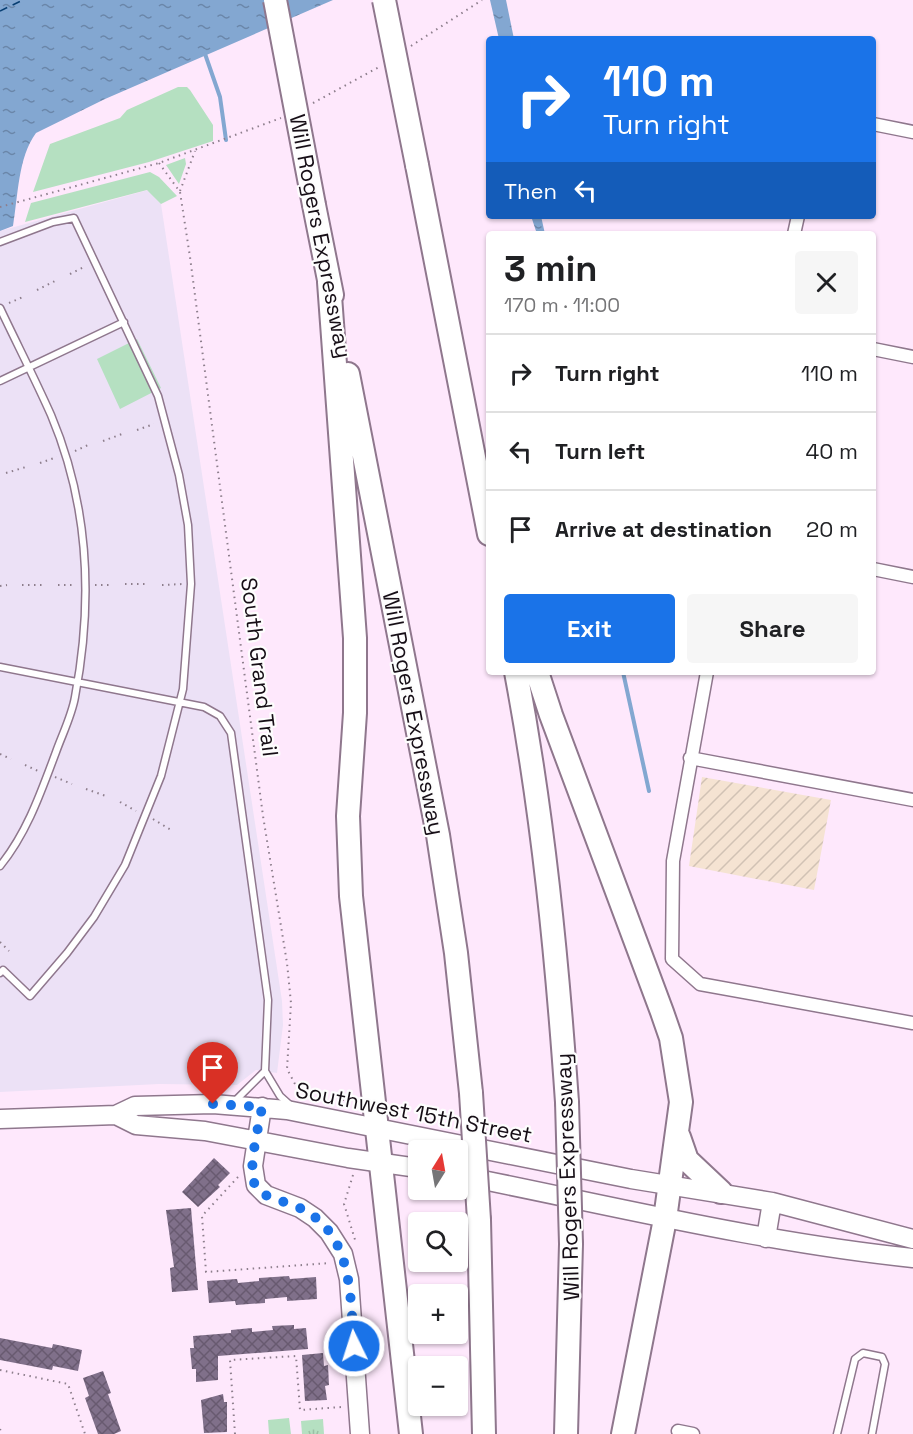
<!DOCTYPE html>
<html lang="en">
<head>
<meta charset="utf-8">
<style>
	body { margin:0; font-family:"Space Grotesk",sans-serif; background:#f6f6f6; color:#202124; height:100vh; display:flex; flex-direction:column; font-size:22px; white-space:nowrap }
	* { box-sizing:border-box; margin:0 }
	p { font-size:20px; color:#757577 }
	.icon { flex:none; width:33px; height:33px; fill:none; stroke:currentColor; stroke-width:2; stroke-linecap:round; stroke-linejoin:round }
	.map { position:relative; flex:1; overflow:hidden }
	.drawer { position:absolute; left:486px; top:231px; width:390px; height:444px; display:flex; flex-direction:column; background:#fff; border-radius:6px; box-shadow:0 2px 4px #0004 }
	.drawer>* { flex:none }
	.guide { position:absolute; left:486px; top:36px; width:390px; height:183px; border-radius:6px; box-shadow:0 2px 4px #0004; background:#1a73e8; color:#fff; overflow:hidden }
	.needle { width:39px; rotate:11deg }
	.buttons { position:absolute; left:408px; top:1140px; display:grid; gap:12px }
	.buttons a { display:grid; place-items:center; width:60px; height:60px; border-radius:6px; background:#fff; box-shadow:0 2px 4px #0004; font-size:30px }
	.pin { position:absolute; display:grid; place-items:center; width:51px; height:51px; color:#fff; margin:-62px -26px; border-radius:50% 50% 50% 0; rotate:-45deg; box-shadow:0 0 6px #0007 }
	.pin .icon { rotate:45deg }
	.me { position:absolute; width:66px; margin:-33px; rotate:356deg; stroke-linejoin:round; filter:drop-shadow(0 0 4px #0008) }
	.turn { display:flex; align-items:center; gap:21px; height:126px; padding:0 18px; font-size:27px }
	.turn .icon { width:78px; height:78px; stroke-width:2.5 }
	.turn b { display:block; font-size:42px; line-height:51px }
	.then { display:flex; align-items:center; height:57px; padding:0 18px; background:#0003; gap:12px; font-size:22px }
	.round { display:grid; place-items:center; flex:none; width:63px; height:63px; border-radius:6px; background:#f6f6f6 }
	.overview { display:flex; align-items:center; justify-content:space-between; height:102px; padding:0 18px }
	h1 { font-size:36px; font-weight:700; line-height:45px }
	.cta { display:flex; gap:12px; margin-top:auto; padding:12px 18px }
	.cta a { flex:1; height:69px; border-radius:6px; background:#1a73e8; color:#fff; font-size:24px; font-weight:700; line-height:69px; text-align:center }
	.cta a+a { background:#f6f6f6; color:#202124 }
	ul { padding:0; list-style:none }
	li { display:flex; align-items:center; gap:18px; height:78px; padding:0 18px; border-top:2px solid #e0e0e0 }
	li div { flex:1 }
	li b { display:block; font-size:22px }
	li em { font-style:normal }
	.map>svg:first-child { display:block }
</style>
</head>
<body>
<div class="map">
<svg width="913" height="1434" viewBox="0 0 913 1434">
	<defs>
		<pattern id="industrial-furrows" width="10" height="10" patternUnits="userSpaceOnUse" patternTransform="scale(1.5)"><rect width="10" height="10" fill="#f5e3d2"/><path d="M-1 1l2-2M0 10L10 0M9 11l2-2" fill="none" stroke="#d1c2b4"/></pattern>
		<pattern id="park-tufts" width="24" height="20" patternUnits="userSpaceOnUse" patternTransform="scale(1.5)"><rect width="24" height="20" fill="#b5e0c1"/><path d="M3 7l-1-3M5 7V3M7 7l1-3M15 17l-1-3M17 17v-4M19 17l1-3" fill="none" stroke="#9bbfa5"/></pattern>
		<pattern id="water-ripples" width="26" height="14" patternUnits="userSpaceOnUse" patternTransform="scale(1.5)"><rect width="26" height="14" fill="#83a7d1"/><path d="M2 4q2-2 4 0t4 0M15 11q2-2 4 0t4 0" fill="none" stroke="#6a86a9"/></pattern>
		<pattern id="building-cross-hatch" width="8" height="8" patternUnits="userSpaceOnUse" patternTransform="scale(1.5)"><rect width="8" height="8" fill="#80708a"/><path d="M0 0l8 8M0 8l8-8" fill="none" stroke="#685a70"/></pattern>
	</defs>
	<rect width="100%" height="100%" fill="#fee8fc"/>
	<path fill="#ece1f6" d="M148 190 161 204 282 1001 283 1025 277 1073 256 1070 237 1085 159 1084 0 1092V231Z"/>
	<path fill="url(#industrial-furrows)" d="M702 777 831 800 814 890 689 866Z"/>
	<path fill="#b5e0c1" d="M178 87H187L190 90 213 125V141L149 162 33 192 50 144 120 118 127 110Z
		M185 158 186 164 179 184 166 165Z
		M150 172 159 177 177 196 161 204 147 190 25 222 31 203Z
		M137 339 161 388 120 409 97 359Z
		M289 1418 291 1434H269L268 1420Z"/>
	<path fill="url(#park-tufts)" d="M323 1419 324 1434H302L301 1421Z"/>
	<path fill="url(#water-ripples)" d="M0 0H333L105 99 36 133C18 157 18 197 13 226L0 231Z
		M490 0H506L514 39H499Z
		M531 216H541L545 234H537Z"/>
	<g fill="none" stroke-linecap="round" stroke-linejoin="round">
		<path stroke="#83a7d1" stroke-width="4" d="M204 51 220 97 226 140
			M623 672 649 791"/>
		<path stroke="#073e72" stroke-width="1.5" stroke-dasharray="8 6" stroke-linecap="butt" d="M0 11 23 0"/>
	</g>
	<path fill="url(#building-cross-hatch)" d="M214 1158 230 1173 218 1185 220 1187 198 1207 182 1192Z
		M191 1208 198 1290 172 1292 170 1268 174 1267 166 1210Z
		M289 1276 290 1279 316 1277 317 1299 287 1301V1297L265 1299V1303L236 1305 235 1301 209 1303 207 1281 237 1279 238 1283 259 1281V1278Z
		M294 1325V1329L306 1328 308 1349 218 1356V1380L196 1382V1369H192L190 1348H194L193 1336 231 1333V1330L252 1328V1332L273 1330 272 1326Z
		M0 1338 52 1348 53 1344 82 1350 78 1371 53 1366 52 1370 0 1360Z
		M323 1353 324 1366 328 1365 329 1385 325 1386 327 1400 305 1401 302 1355Z
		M103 1371 111 1393 108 1394 121 1431 114 1434H98L85 1398 89 1396 83 1378Z
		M223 1394 224 1402H227V1432L204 1433 201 1400Z"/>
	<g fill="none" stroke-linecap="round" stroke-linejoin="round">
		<g stroke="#8f778d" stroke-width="9">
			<path id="lane" d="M0 242 53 222 74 218 158 396 179 475 188 525 191 584 183 689 161 776 125 865 94 917 67 953 30 996 3 970 0 973
				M0 308C17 344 35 379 51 415 89 505 93 602 75 697 72 715 62 735 56 752 41 792 27 833 0 866
				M0 381 124 322
				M0 667 204 707 220 716 231 733 268 1000 265 1071
				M234 1102 265 1071 280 1096 290 1105
				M837 1434 855 1359 863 1353 882 1357 885 1364 872 1434"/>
		</g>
		<g stroke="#8f778d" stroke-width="15">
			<path id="street" d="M873 124 913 132
				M794 234 798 216
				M873 349 913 357
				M873 569 913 577
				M707 672 673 861 672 959 700 984 913 1023
				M690 758 913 800
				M678 1431 693 1434"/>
		</g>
		<g stroke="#8f778d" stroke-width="21">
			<path id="secondary" d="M262 1107 253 1166 256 1185 266 1195 300 1208 315 1218 329 1232 343 1254 349 1279 360 1434
				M116 1115 136 1125 205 1131 348 1158 418 1168
				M0 1119 116 1115 135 1106 213 1104 287 1110 631 1179 772 1202 913 1239
				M458 1175C609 1205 759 1242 913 1258
				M766 1238 772 1202"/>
		</g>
		<g stroke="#8f778d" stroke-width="26">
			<path id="highway" d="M417 165 489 534
				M314 205 332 295
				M329 282 355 638V713L348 816 351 896 411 1434
				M348 374 438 835 456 953 471 1093
				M516 672C543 815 557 957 567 1102
				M537 672 551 715 662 1012 671 1038 681 1102 665 1219 623 1434
				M679 1137 687 1160 721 1192
				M479 1220 484 1434
				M566 1434 571 1244"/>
		</g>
		<path stroke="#8d7e8c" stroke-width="2" stroke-dasharray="1.5 4.5" stroke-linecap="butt" d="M411 46 482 0
			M313 103 379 67
			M159 163 180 192 190 257 263 816 287 963 291 1003 287 1069 295 1084 312 1098
			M180 191 195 151
			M0 207 159 163 281 118
			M70 274 86 266
			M37 290 55 281
			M9 303 23 297
			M137 430 154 424
			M103 441 122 434
			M75 451 88 445
			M40 463 57 457
			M6 473 26 467
			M125 584H146
			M22 585H44
			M58 585H76
			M95 585H110
			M162 585 183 584
			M0 586 7 585
			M0 754 11 759
			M25 765 38 771
			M55 777 72 784
			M86 789 106 796
			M120 802 136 811
			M153 819 171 830
			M0 942 9 951
			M326 1101 342 1098 345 1106
			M353 1175 344 1204 356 1243
			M238 1177 202 1216 206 1272 330 1263
			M0 1370 68 1384 85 1434
			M0 1429 2 1434
			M235 1434 230 1360 296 1356 300 1410 342 1407"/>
		<use href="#lane" stroke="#fff" stroke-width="6"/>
		<use href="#street" stroke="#fff" stroke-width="12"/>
		<use href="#secondary" stroke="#fff" stroke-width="18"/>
		<use href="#highway" stroke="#fff" stroke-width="22"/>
		<g stroke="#8f778d" stroke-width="26" stroke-linecap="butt">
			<path id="highway-bridge" d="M275 0 314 205
				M384 0 417 165
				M471 1093 479 1220
				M567 1102 571 1244"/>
		</g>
		<use href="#highway-bridge" stroke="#fff" stroke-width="22"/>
	</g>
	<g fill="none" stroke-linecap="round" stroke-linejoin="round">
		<path stroke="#1a73e8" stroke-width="10" stroke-dasharray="0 18" d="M213 1104 262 1107C259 1126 247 1169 255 1185 263 1199 282 1200 295 1206 353 1229 350 1294 354 1346"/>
	</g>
	<g text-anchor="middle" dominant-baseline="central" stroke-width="4.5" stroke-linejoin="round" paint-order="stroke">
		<g font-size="22" fill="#160e16" stroke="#fdfdfd">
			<text transform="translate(321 236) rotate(79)">Will Rogers Expressway</text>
			<text transform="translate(260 667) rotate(83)">South Grand Trail</text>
			<text transform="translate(414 713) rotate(79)">Will Rogers Expressway</text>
			<text transform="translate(414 1112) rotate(11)">Southwest 15th Street</text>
			<text transform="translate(567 1177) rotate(-92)">Will Rogers Expressway</text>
		</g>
	</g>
</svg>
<div class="buttons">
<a><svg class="needle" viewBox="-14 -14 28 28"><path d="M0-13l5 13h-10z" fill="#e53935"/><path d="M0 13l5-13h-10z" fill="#757577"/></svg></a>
<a><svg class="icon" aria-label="search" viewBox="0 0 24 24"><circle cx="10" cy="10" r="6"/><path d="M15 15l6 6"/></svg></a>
<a>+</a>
<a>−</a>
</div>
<div class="pin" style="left:213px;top:1104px;background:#d93025"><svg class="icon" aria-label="arrive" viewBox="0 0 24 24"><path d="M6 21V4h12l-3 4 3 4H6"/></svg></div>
<svg class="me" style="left:354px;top:1346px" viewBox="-20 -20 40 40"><circle r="17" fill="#1a73e8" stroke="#fff" stroke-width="3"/><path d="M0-11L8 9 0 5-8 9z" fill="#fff"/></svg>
<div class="guide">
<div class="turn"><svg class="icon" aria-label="right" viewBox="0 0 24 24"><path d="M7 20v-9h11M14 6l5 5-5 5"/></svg><div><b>110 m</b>Turn right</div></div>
<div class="then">Then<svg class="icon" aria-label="left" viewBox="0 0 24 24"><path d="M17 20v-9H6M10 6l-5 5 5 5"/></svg></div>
</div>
<section class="drawer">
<div class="overview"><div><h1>3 min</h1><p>170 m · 11:00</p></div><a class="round"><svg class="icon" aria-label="close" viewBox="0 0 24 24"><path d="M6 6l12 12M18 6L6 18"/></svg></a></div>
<ul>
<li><svg class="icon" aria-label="right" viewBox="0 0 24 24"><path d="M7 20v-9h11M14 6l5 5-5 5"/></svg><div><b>Turn right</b></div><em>110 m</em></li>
<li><svg class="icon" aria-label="left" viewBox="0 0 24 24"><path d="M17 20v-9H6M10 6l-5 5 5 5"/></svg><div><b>Turn left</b></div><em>40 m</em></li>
<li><svg class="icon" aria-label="arrive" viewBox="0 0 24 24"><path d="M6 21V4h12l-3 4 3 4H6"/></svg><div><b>Arrive at destination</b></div><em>20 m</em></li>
</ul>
<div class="cta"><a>Exit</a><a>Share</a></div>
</section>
</div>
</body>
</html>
